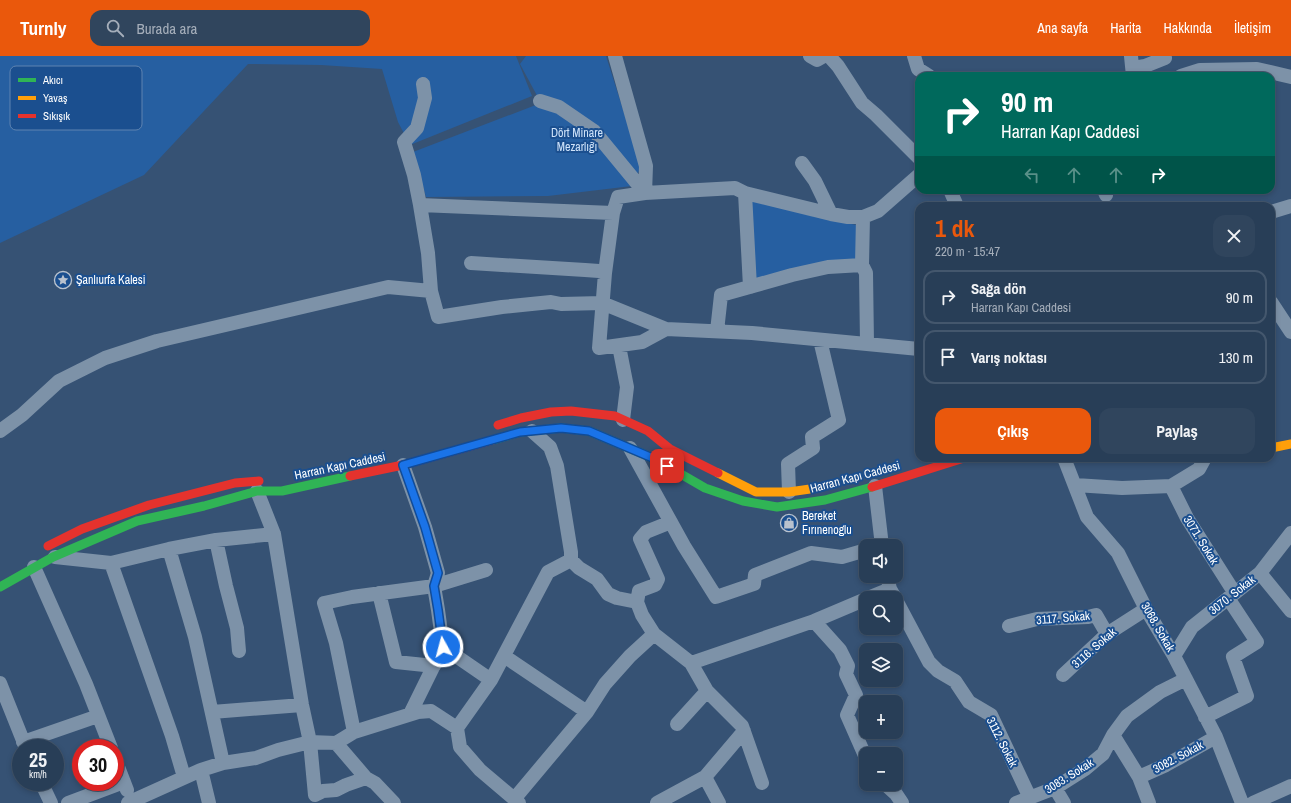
<!DOCTYPE html>
<html lang="tr">
<head>
<meta charset="utf-8">
<style>
	body { margin:0; font-family:"Archivo Narrow",sans-serif; background:#30455d; color:#f1f3f6; height:100vh; display:flex; flex-direction:column; font-size:15px; white-space:nowrap }
	* { box-sizing:border-box; margin:0 }
	p { font-size:13px; color:#a5aeba }
	.icon { flex:none; width:22px; height:22px; fill:none; stroke:currentColor; stroke-width:2; stroke-linecap:round; stroke-linejoin:round }
	.map { position:relative; flex:1; overflow:hidden }
	.panel { position:absolute; left:915px; top:146px; width:360px; height:260px; display:flex; flex-direction:column; background:#283e57; border-radius:12px; box-shadow:0 2px 6px #0003,0 0 0 1px #44576d }
	.panel>* { flex:none }
	.guide { position:absolute; left:915px; top:16px; width:360px; height:122px; border-radius:12px; box-shadow:0 2px 6px #0003,0 0 0 1px #44576d; background:#00695c; color:#fff; overflow:hidden }
	.buttons { position:absolute; left:859px; top:483px; display:grid; gap:8px }
	.buttons a { display:grid; place-items:center; width:44px; height:44px; border-radius:8px; background:#283e57; box-shadow:0 2px 6px #0003,0 0 0 1px #44576d; font-size:20px }
	.speed { position:absolute; left:12px; top:683px; display:flex; gap:8px; font-size:20px; font-weight:700; text-align:center }
	.speed>* { display:grid; place-content:center; width:52px; height:52px; border-radius:50%; background:#283e57; box-shadow:0 2px 6px #0003,0 0 0 1px #44576d; line-height:1 }
	.speed small { font-size:10px; font-weight:400 }
	.speed .limit { border:6px solid #d22; background:#fff; color:#111 }
	.pin { position:absolute; display:grid; place-items:center; width:34px; height:34px; color:#fff; margin:-17px; border-radius:8px; box-shadow:0 2px 6px #0006 }
	.me { position:absolute; width:44px; margin:-22px; rotate:353deg; stroke-linejoin:round; filter:drop-shadow(0 0 3px #0008) }
	.turn { display:flex; align-items:center; gap:14px; height:84px; padding:0 20px; font-size:18px }
	.turn .icon { width:52px; height:52px; stroke-width:2.5 }
	.turn b { display:block; font-size:28px; line-height:34px }
	.lanes { display:flex; align-items:center; height:38px; padding:0 20px; background:#0003; justify-content:center; gap:20px; direction:ltr }
	.lanes .off { opacity:.35 }
	.round { display:grid; place-items:center; flex:none; width:42px; height:42px; border-radius:12px; background:#30455d }
	.head { display:flex; align-items:center; justify-content:space-between; height:68px; padding:0 20px }
	h1 { font-size:24px; font-weight:700; line-height:30px; color:#ea580c }
	.primary-button { display:flex; gap:8px; margin-top:auto; padding:8px 20px }
	.primary-button a { flex:1; height:46px; border-radius:12px; background:#ea580c; color:#fff; font-size:16px; font-weight:700; line-height:46px; text-align:center }
	.primary-button a+a { background:#30455d; color:#f1f3f6 }
	ul { padding:0; list-style:none }
	li { display:flex; align-items:center; gap:12px; height:54px; margin:0 8px 6px; padding:0 12px; border:2px solid #44576d; border-radius:12px }
	li div { flex:1 }
	li b { display:block; font-size:15px }
	li em { font-style:normal }
	header { display:flex; align-items:center; gap:24px; box-sizing:border-box; height:56px; padding:0 20px; background:#ea580c; color:#fff }
	header strong { font-size:19px }
	nav { display:flex; gap:22px; margin-inline-start:auto; font-size:14px }
	.search { width:280px; height:36px; background:#30455d; display:flex; align-items:center; gap:10px; box-sizing:border-box; padding:0 14px; border-radius:12px; color:#a5aeba; font-size:15px }
	.map>svg:first-child { display:block }
</style>
</head>
<body>
<header>
<strong>Turnly</strong>
<div class="search"><svg class="icon" aria-label="search" viewBox="0 0 24 24"><circle cx="10" cy="10" r="6"/><path d="M15 15l6 6"/></svg>Burada ara</div>
<nav><a>Ana sayfa</a><a>Harita</a><a>Hakkında</a><a>İletişim</a></nav>
</header>
<div class="map">
<svg width="1291" height="747" viewBox="0 0 1291 747">
	<rect width="100%" height="100%" fill="#365274"/>
	<path fill="#265fa1" d="M0 0H516L532 40 410 89 398 66 382 13 321 9 248 8 144 119 0 187Z
		M526 0H606L641 110 632 130 548 140 426 141 413 96 541 47 520 8Z
		M747 144 856 169V204L752 227Z"/>
	<g fill="none" stroke-linecap="round" stroke-linejoin="round">
		<path stroke="#7d92a8" stroke-width="14" d="M810 0 817 4 824 0
			M829 0 838 10 862 47 876 59 919 102
			M914 0 918 13 929 20
			M1131 0 1133 20
			M1133 12 1145 10 1165 2 1164 0
			M1181 20 1200 14 1257 13 1291 21
			M423 28 425 42 417 72 404 86 414 119 420 149 428 197 431 235 438 261 502 251 551 246 561 248 602 247 666 273
			M540 45 559 51 594 75 645 137 735 132 745 137 831 158 848 161H863L878 155 919 119
			M802 107 815 125 831 158
			M950 134 957 150
			M1104 134 1106 139
			M745 137 750 231
			M420 149 613 157 618 141 645 137 646 110 615 0
			M1271 156 1291 150
			M613 157 605 217 599 292 642 286 666 273 752 277 919 293
			M863 161 862 209 866 217 867 287
			M471 207 585 214 599 215 605 217
			M1271 246 1291 276
			M717 275 721 239 792 219 828 211 862 209
			M619 290 627 331 623 364
			M0 375 22 359 59 325 105 302 157 285 388 231 431 235
			M630 392 684 490 716 541 754 528 755 519 811 497 842 501 866 494
			M1064 402 1087 461 1118 497 1146 553 1174 600 1216 681 1242 747
			M403 409 425 471 438 517 434 530 438 554 443 591 410 658
			M1075 429 1122 432 1171 430 1199 413 1205 402
			M875 430 882 490
			M1171 430 1187 462 1234 536
			M257 435 274 478 302 649 310 686 315 739 323 735 336 734 346 729 366 722
			M789 436 788 408 813 392 812 381 839 364 820 284
			M671 466 646 476 640 483 658 523 655 529 639 535 637 546 642 559 654 578 691 607 707 635 742 670 762 727
			M216 484 226 530 237 572 239 595
			M169 493 195 581 223 707
			M55 501 111 507 169 493 216 484 274 478
			M571 504 579 512 597 523 608 538 617 542 637 546
			M111 507 172 680 184 721
			M34 511 86 628 111 692
			M1260 517 1291 555
			M887 520 890 533 895 542
			M379 537 396 606 434 610
			M868 542 890 533
			M896 544 929 606 938 615 955 625 969 646 991 659 1030 742
			M814 565 840 594 848 610 846 618 856 639 847 659 866 702
			M1009 570 1037 563 1088 561 1096 559 1107 578
			M443 591 491 624
			M504 600 587 656
			M1174 600 1192 571 1260 517 1291 477
			M691 607 814 565 866 543
			M1063 619 1107 578 1146 553
			M0 627 26 692
			M212 656 302 649
			M1205 661 1247 640 1233 601 1257 586 1228 542
			M677 668 707 635
			M457 672 491 624 548 516 571 504V496L557 410 550 391 532 375
			M354 676 336 587 324 547 352 541 434 530 486 514
			M1113 679 1139 721 1149 747
			M23 686 98 660
			M336 687 366 722 375 727 394 747
			M115 703 127 734
			M201 714 209 747
			M705 721 719 747
			M1139 721 1166 709 1216 681
			M41 726 51 747
			M885 728 896 738 902 747
			M1055 732 1064 747
			M515 742 587 656 605 628 630 600 654 578
			M68 747 124 726
			M128 747 201 714 223 707 256 702 278 694 310 686 336 687 354 676 418 656 431 655 457 672 460 691 480 714 519 747
			M657 747 705 721 744 675
			M1016 747 1055 732 1085 713 1103 698 1113 679 1127 660 1160 636 1186 623
			M1253 747 1291 730"/>
		<path stroke="#30b455" stroke-width="9" d="M493 384 520 376 561 372 589 375 655 403 705 432 743 445 777 451 825 444 872 431
			M0 531 53 501 137 465 204 450 257 435H282L350 420"/>
		<path stroke="#ff9f0a" stroke-width="9" d="M1271 392 1291 388
			M718 417 756 436H789L810 433"/>
		<path stroke="#e5322d" stroke-width="9" d="M498 369 521 362 551 356 571 355 615 360 648 375 670 393 718 417
			M350 420 403 409 493 384
			M872 431 964 402
			M48 490 82 473 149 449 235 427 259 425"/>
	</g>
	<g fill="none" stroke-linecap="round" stroke-linejoin="round">
		<g stroke="#114b97" stroke-width="10">
			<path id="route" d="M443 591 438 554 434 530 438 517 425 471 403 409 520 376 561 372 589 375 655 403 667 410"/>
		</g>
		<use href="#route" stroke="#1a73e8" stroke-width="7"/>
	</g>
	<defs>
		<g id="sight-ring" transform="scale(0.9)"><circle r="9.5" fill="#1b4f8f" stroke="#b9c2ce" stroke-width="1.5"/><path d="M0-6L1.8-2.2L6-1.7L2.9 1.2L3.7 5.4L0 3.3L-3.7 5.4L-2.9 1.2L-6-1.7L-1.8-2.2Z" fill="#b9c2ce"/></g>
		<g id="shop-ring" transform="scale(0.9)"><circle r="9.5" fill="#1b4f8f" stroke="#b9c2ce" stroke-width="1.5"/><path d="M-5-2.5h2.3a2.7 3.5 0 0 1 5.4 0H5L5.5 6h-11ZM-1.5-2.5h3a1.5 2.3 0 0 0-3 0Z" fill="#b9c2ce"/></g>
	</defs>
	<g fill-rule="evenodd">
		<use href="#sight-ring" x="63" y="224"/>
		<use href="#shop-ring" x="789" y="467"/>
	</g>
	<g text-anchor="middle" dominant-baseline="central" stroke-width="4" stroke-linejoin="round" paint-order="stroke">
		<g font-size="12" fill="#cfe3fa" stroke="#1b4f8f">
			<text x="577" y="77">Dört Minare<tspan x="577" dy="14">Mezarlığı</tspan></text>
		</g>
		<g font-size="12" fill="#fff" stroke="#1b4f8f" text-anchor="start">
			<text x="76" y="224">Şanlıurfa Kalesi</text>
			<text x="802" y="460">Bereket<tspan x="802" dy="14">Fırınenoglu</tspan></text>
		</g>
		<g font-size="12" fill="#fff" stroke="#1b4f8f">
			<text transform="translate(340 410) rotate(-12)">Harran Kapı Caddesi</text>
			<text transform="translate(855 421) rotate(-15)">Harran Kapı Caddesi</text>
			<text transform="translate(1201 484) rotate(58)">3071. Sokak</text>
			<text transform="translate(1232 539) rotate(-38)">3070. Sokak</text>
			<text transform="translate(1063 562) rotate(-5)">3117. Sokak</text>
			<text transform="translate(1158 571) rotate(60)">3068. Sokak</text>
			<text transform="translate(1094 592) rotate(-41)">3116. Sokak</text>
			<text transform="translate(1002 686) rotate(63)">3112. Sokak</text>
			<text transform="translate(1178 701) rotate(-28)">3082. Sokak</text>
			<text transform="translate(1069 720) rotate(-32)">3083. Sokak</text>
		</g>
	</g>
	<rect x="10" y="10" width="132" height="64" rx="6" fill="#1b4f8f" stroke="#5f84b1" stroke-width="1"/>
	<rect x="18" y="22" width="18" height="4" fill="#30b455"/>
	<rect x="18" y="40" width="18" height="4" fill="#ff9f0a"/>
	<rect x="18" y="58" width="18" height="4" fill="#e5322d"/>
	<g font-size="11" fill="#fff">
		<text x="43" y="28">Akıcı</text>
		<text x="43" y="46">Yavaş</text>
		<text x="43" y="64">Sıkışık</text>
	</g>
</svg>
<div class="buttons">
<a><svg class="icon" aria-label="sound" viewBox="0 0 24 24"><path d="M4 9h4l5-4v14l-5-4H4zM17 9q2 3 0 6"/></svg></a>
<a><svg class="icon" aria-label="search" viewBox="0 0 24 24"><circle cx="10" cy="10" r="6"/><path d="M15 15l6 6"/></svg></a>
<a><svg class="icon" aria-label="layers" viewBox="0 0 24 24"><path d="M12 4l9 5-9 5-9-5zM3 14l9 5 9-5"/></svg></a>
<a>+</a>
<a>−</a>
</div>
<div class="speed"><div>25<small>km/h</small></div><div class="limit">30</div></div>
<div class="pin" style="left:667px;top:410px;background:#d93025"><svg class="icon" aria-label="arrive" viewBox="0 0 24 24"><path d="M6 21V4h12l-3 4 3 4H6"/></svg></div>
<svg class="me" style="left:443px;top:591px" viewBox="-20 -20 40 40"><circle r="17" fill="#1a73e8" stroke="#fff" stroke-width="3"/><path d="M0-11L8 9 0 5-8 9z" fill="#fff"/></svg>
<div class="guide">
<div class="turn"><svg class="icon" aria-label="right" viewBox="0 0 24 24"><path d="M7 20v-9h11M14 6l5 5-5 5"/></svg><div><b>90 m</b>Harran Kapı Caddesi</div></div>
<div class="lanes"><svg class="icon off" aria-label="left" viewBox="0 0 24 24"><path d="M17 20v-9H6M10 6l-5 5 5 5"/></svg><svg class="icon off" aria-label="ahead" viewBox="0 0 24 24"><path d="M12 20V5M6 11l6-6 6 6"/></svg><svg class="icon off" aria-label="ahead" viewBox="0 0 24 24"><path d="M12 20V5M6 11l6-6 6 6"/></svg><svg class="icon" aria-label="right" viewBox="0 0 24 24"><path d="M7 20v-9h11M14 6l5 5-5 5"/></svg></div>
</div>
<section class="panel">
<div class="head"><div><h1>1 dk</h1><p>220 m · 15:47</p></div><a class="round"><svg class="icon" aria-label="close" viewBox="0 0 24 24"><path d="M6 6l12 12M18 6L6 18"/></svg></a></div>
<ul>
<li><svg class="icon" aria-label="right" viewBox="0 0 24 24"><path d="M7 20v-9h11M14 6l5 5-5 5"/></svg><div><b>Sağa dön</b><p>Harran Kapı Caddesi</p></div><em>90 m</em></li>
<li><svg class="icon" aria-label="arrive" viewBox="0 0 24 24"><path d="M6 21V4h12l-3 4 3 4H6"/></svg><div><b>Varış noktası</b></div><em>130 m</em></li>
</ul>
<div class="primary-button"><a>Çıkış</a><a>Paylaş</a></div>
</section>
</div>
</body>
</html>
